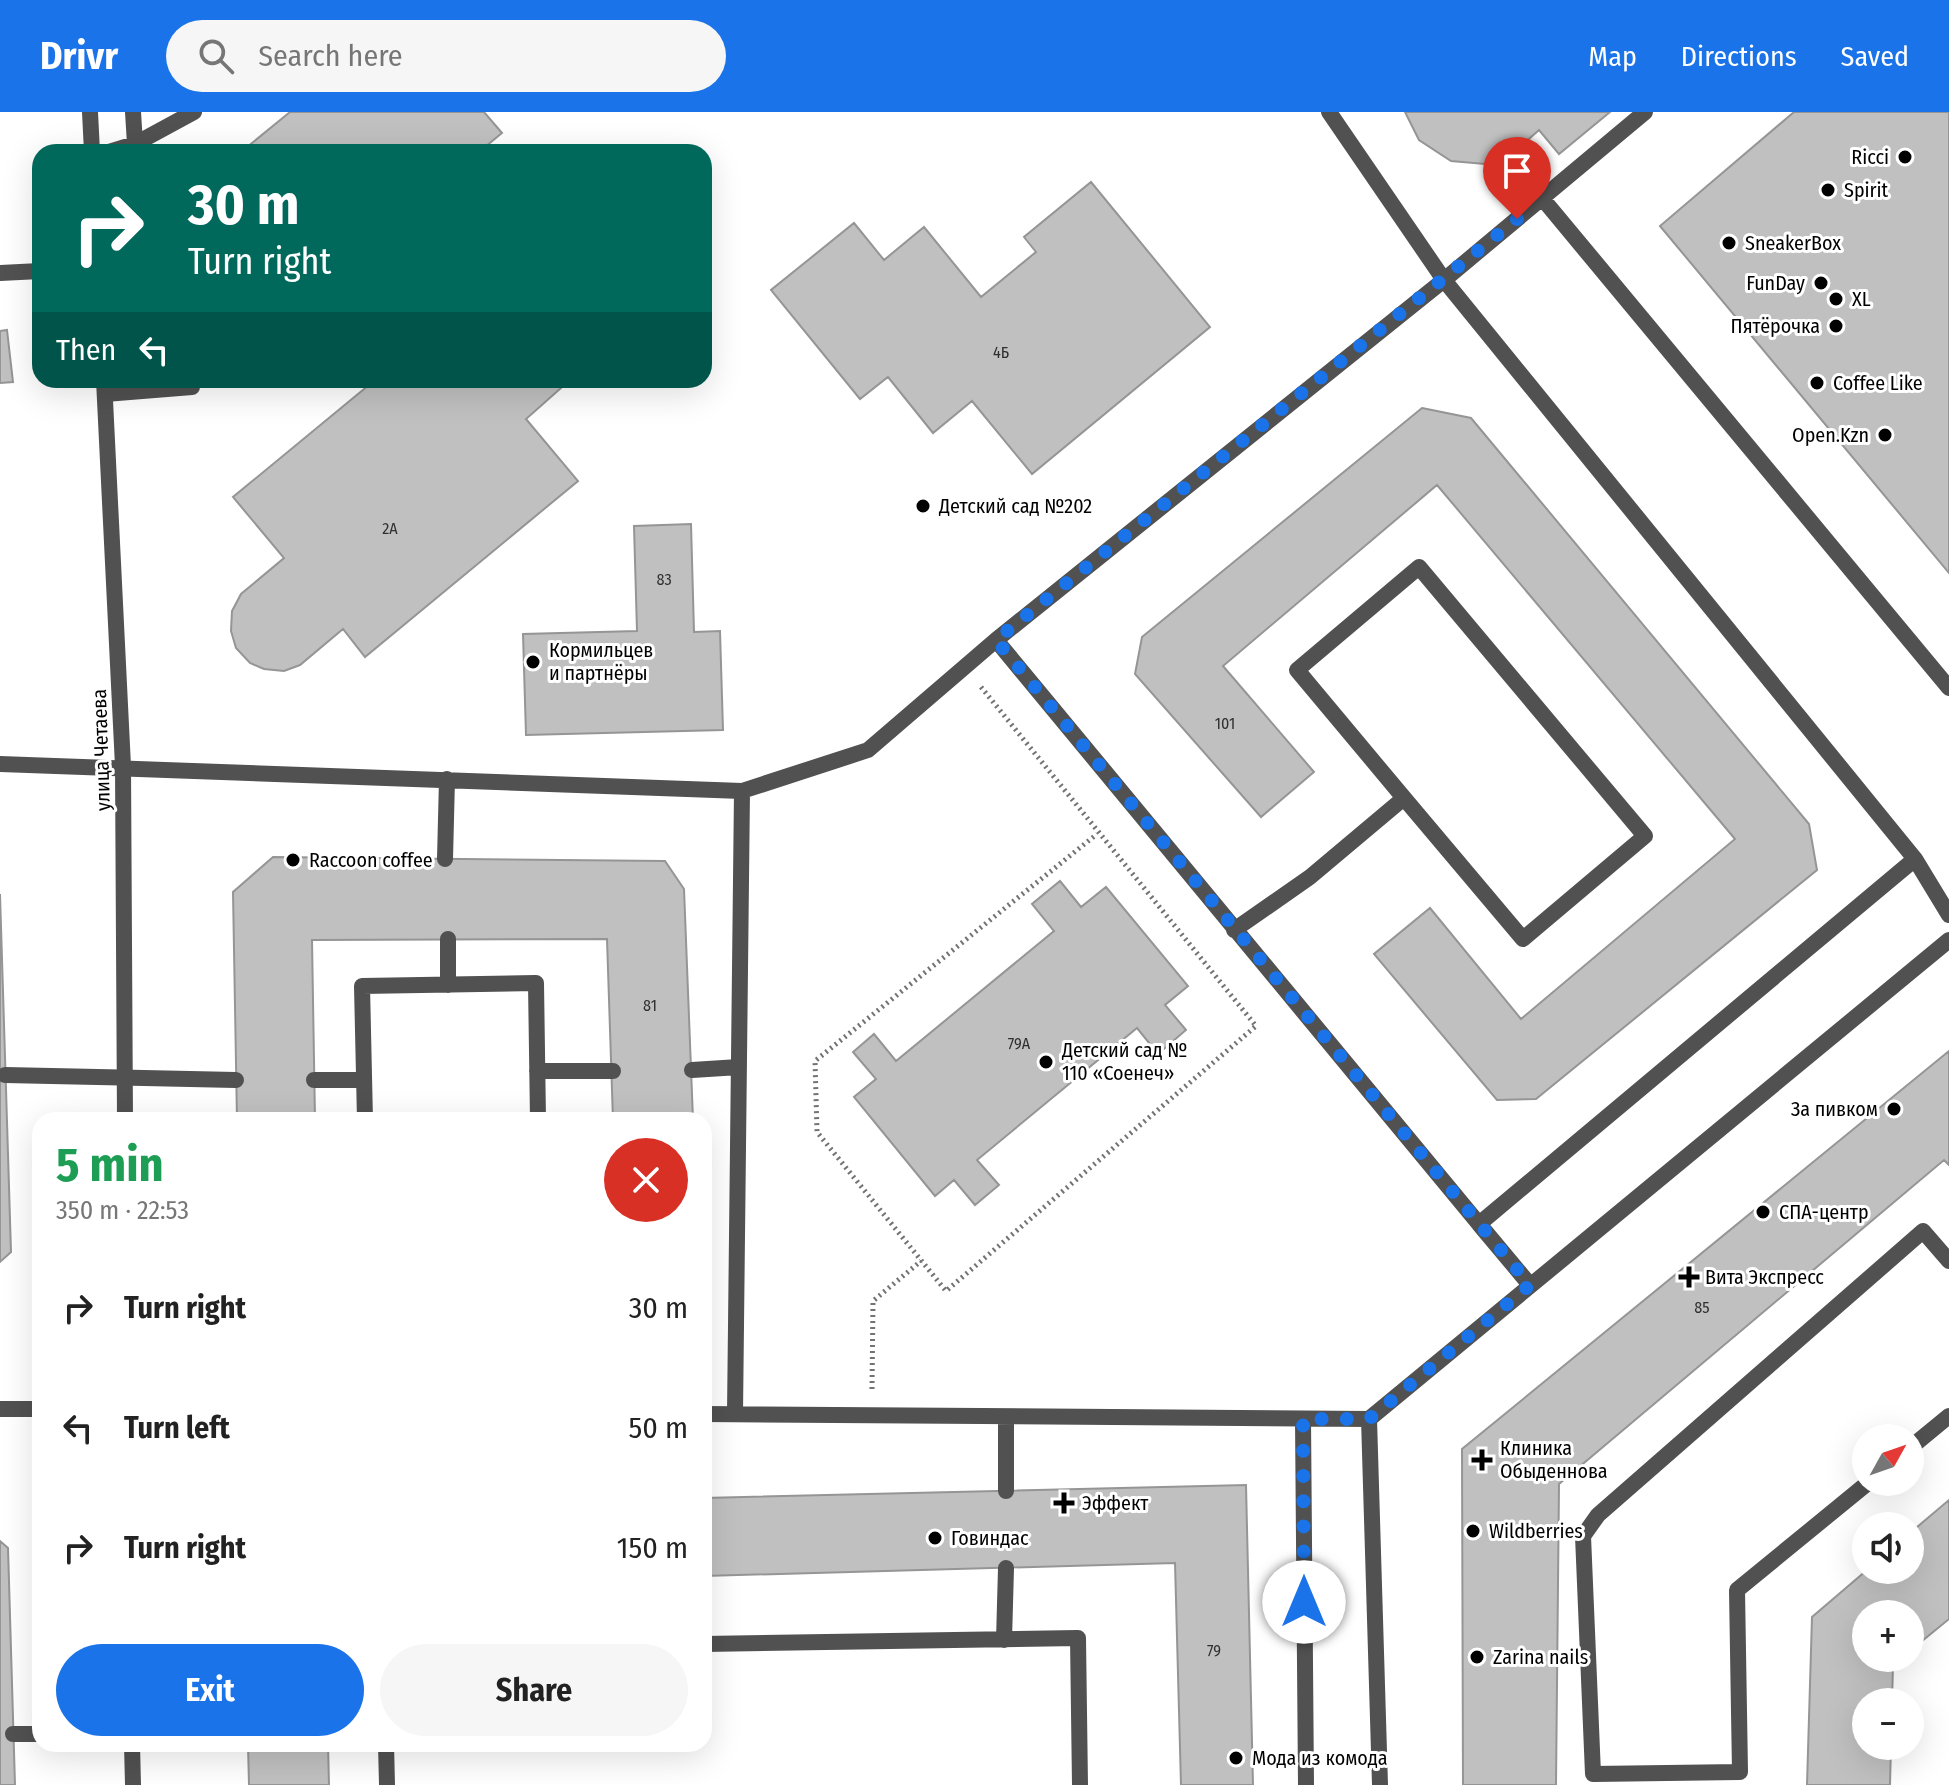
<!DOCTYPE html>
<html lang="en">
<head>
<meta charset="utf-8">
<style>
	body { margin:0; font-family:"Fira Sans Condensed",sans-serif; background:#f6f6f6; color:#222; height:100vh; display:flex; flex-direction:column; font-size:30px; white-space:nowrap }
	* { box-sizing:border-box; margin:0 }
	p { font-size:26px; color:#767676 }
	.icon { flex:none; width:44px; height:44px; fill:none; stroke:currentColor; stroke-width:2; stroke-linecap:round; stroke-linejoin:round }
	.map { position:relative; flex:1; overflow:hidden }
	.panel { position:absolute; left:32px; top:1000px; width:680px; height:640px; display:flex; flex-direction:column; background:#fff; border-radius:24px; box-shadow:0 8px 32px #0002 }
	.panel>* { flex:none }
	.top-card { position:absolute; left:32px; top:32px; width:680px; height:244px; border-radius:24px; box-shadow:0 8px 32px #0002; background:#00695c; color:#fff; overflow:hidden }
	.needle { width:52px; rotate:50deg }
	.buttons { position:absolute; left:1852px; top:1312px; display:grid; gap:16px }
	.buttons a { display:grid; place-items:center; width:72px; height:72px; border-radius:50%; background:#fff; box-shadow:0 8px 32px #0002; font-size:40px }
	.pin { position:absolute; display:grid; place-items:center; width:68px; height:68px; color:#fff; margin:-82px -34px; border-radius:50% 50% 50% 0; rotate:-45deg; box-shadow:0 0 8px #0007 }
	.pin .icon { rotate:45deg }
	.me { position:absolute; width:88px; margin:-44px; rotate:0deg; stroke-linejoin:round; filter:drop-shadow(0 0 6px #0008) }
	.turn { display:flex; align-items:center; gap:28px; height:168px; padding:0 24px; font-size:36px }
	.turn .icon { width:104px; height:104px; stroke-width:2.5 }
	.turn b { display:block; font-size:56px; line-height:68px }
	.then { display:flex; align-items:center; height:76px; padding:0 24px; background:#0003; gap:16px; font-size:30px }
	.round { display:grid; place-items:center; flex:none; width:84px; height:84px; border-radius:42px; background:#f6f6f6 }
	.overview { display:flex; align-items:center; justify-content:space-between; height:136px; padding:0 24px }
	h1 { font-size:48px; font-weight:700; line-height:60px; color:#1e9e55 }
	.cta { display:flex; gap:16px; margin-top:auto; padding:16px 24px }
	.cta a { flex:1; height:92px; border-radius:48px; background:#1a73e8; color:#fff; font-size:32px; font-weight:700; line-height:92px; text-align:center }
	.cta a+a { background:#f6f6f6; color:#222 }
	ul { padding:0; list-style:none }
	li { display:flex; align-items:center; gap:24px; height:120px; padding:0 24px }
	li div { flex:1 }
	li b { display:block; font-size:30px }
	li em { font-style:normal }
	header { display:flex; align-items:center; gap:48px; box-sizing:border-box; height:112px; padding:0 40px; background:#1a73e8; color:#fff }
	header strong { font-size:38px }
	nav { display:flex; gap:44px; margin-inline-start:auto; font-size:28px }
	.search { width:560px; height:72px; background:#f6f6f6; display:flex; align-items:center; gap:20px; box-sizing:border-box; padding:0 28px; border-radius:44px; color:#767676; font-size:30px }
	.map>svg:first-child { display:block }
</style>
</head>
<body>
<header>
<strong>Drivr</strong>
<div class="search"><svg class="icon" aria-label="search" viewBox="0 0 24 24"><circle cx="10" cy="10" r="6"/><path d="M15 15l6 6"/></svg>Search here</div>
<nav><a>Map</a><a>Directions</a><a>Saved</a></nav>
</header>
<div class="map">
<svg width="1949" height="1673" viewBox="0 0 1949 1673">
	<rect width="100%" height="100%" fill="#fff"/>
	<path fill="#c0c0c0" stroke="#959595" stroke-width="2" d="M290 0H484L502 21 479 40H241Z
		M1405 0H1610L1559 42 1539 18 1521 34 1485 52 1451 49 1419 28Z
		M1794 0H1949V461L1660 114Z
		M1091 70 1210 215 1032 362 972 289 933 321 888 265 860 287 771 178 854 111 884 148 924 115 981 185 1036 140 1024 125Z
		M7 218 13 270 0 271V219Z
		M375 268H570L526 307 578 369 365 545 343 517 300 553 284 559 264 557 250 551 236 536 231 519 232 499 241 482 284 446 233 385Z
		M1422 296 1471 306 1809 712 1817 758 1536 987 1497 988 1374 842 1430 796 1521 907 1735 727 1437 373 1223 554 1314 660 1261 705 1135 562 1142 525Z
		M691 412 694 520 720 519 723 618 526 623 523 522 637 519 634 414Z
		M273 745 665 749 684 777 693 1008H613L607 827 312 828 315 1008H237L233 780Z
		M1060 769 1081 795 1106 775 1188 874 1165 893 1186 918 1158 942 1137 916 977 1048 999 1073 975 1093 954 1068 935 1084 854 985 876 967 853 940 874 922 896 949 1054 819 1032 792Z
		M0 782 11 1140 0 1150Z
		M1949 939V1053L1944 1048 1559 1372 1556 1673H1463L1462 1337Z
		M1246 1373 1253 1673H1181L1175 1451 704 1464V1386Z
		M1949 1388V1507L1910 1539V1502H1866V1546H1902L1893 1553 1892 1590H1866V1634H1891L1890 1673H1807L1812 1505 1867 1458H1910V1421Z
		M0 1429 8 1436 15 1673H0Z
		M248 1632H328L329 1673H249Z"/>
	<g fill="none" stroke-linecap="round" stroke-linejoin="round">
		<path stroke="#737373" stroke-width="5" stroke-dasharray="2 4" stroke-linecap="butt" d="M981 575 1256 914 946 1179 817 1020 815 949 1097 722
			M872 1277 873 1189 921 1149"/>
		<path stroke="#515151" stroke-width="16" d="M133 0 135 32 194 0
			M1329 0 1444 168 1915 747 1949 803
			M109 40 135 32
			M1542 86 1949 576
			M0 161 40 159
			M105 282 192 275
			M996 528 1479 1112 1915 747
			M0 652 742 679 868 638 996 528 1444 168 1645 0
			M445 747 447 667
			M1234 818 1310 765 1404 686 1297 558 1419 455 1645 724 1523 827 1404 686
			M448 827V873
			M692 958 739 955
			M537 959H613
			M5 963 236 968
			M314 968H364
			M365 1008 362 874 536 871 538 1008
			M1479 1112 1530 1173
			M0 1297H40
			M704 1302 1369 1307 1949 828
			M735 1302 742 679
			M1303 1307 1306 1673
			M1369 1307 1380 1673
			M1910 1336 1949 1304
			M1869 1370 1737 1478 1740 1660 1593 1662 1583 1424 1598 1403 1923 1119 1949 1149
			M1006 1379V1305
			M1004 1528 1006 1456
			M704 1532 1078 1526 1080 1673
			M13 1622H40
			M386 1632 387 1673"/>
		<path stroke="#515151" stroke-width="16" d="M90 0 92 40
			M104 268 123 654 125 1008
			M132 1632 133 1673"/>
	</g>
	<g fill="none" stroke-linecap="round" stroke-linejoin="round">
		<path stroke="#1a73e8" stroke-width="14" stroke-dasharray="0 25.2" d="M1304 1490 1303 1307H1369L1530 1173 996 528 1517 107"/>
	</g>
	<g fill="#000" stroke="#fff" stroke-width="3">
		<circle cx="1905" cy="45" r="8"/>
		<circle cx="1828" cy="78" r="8"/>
		<circle cx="1729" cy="131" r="8"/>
		<circle cx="1821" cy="171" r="8"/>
		<circle cx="1836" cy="187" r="8"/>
		<circle cx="1836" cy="214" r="8"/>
		<circle cx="1817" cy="271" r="8"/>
		<circle cx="1885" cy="323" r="8"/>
		<circle cx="923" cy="394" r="8"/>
		<circle cx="533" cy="550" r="8"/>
		<circle cx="293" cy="748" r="8"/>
		<circle cx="1046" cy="950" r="8"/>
		<circle cx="1894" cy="997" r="8"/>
		<circle cx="1763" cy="1100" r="8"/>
		<path d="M1685 1153h8v8h8v8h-8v8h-8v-8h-8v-8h8z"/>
		<path d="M1478 1336h8v8h8v8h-8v8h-8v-8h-8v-8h8z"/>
		<path d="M1060 1379h8v8h8v8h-8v8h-8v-8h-8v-8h8z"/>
		<circle cx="1473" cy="1419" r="8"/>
		<circle cx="935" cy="1426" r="8"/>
		<circle cx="1477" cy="1545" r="8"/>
		<circle cx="1236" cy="1646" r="8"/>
	</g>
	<g text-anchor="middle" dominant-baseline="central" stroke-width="6" stroke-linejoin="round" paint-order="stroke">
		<g font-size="16" fill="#303030">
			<text x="1001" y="240">4Б</text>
			<text x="390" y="416">2А</text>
			<text x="664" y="467">83</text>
			<text x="1225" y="611">101</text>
			<text x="650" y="893">81</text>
			<text x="1019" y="931">79А</text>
			<text x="1702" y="1195">85</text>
			<text x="1214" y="1538">79</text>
		</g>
		<g font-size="20" fill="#000" stroke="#fff" text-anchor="start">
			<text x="1889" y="45" text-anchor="end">Ricci</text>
			<text x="1844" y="78">Spirit</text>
			<text x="1745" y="131">SneakerBox</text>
			<text x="1805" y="171" text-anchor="end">FunDay</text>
			<text x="1852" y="187">XL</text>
			<text x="1820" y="214" text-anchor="end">Пятёрочка</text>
			<text x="1833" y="271">Coffee Like</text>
			<text x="1869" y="323" text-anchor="end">Open.Kzn</text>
			<text x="939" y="394">Детский сад №202</text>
			<text x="549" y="538">Кормильцев<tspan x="549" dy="23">и партнёры</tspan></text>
			<text x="309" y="748">Raccoon coffee</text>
			<text x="1062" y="938">Детский сад №<tspan x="1062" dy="23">110 «Соенеч»</tspan></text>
			<text x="1878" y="997" text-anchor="end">За пивком</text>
			<text x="1779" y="1100">СПА-центр</text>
			<text x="1705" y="1165">Вита Экспресс</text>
			<text x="1500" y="1336">Клиника<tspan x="1500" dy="23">Обыденнова</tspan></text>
			<text x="1082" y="1391">Эффект</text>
			<text x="1489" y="1419">Wildberries</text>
			<text x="951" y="1426">Говиндас</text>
			<text x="1493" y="1545">Zarina nails</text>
			<text x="1252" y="1646">Мода из комода</text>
		</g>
		<g font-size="20" fill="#000" stroke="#fff">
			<text transform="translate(101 638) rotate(-92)">улица Четаева</text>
		</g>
	</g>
</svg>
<div class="buttons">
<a><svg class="needle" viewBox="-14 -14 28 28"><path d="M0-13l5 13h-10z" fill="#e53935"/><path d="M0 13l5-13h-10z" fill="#767676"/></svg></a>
<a><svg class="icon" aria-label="sound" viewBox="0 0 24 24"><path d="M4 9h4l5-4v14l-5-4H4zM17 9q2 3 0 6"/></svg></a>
<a>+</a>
<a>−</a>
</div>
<div class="pin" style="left:1517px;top:107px;background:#d93025"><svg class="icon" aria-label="arrive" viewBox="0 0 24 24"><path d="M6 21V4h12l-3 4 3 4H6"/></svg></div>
<svg class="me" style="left:1304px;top:1490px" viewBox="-20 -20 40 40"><circle r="19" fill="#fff"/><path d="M0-13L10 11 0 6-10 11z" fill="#1a73e8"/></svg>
<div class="top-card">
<div class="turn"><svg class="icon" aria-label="right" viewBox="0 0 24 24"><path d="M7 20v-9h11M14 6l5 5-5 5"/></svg><div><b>30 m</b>Turn right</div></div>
<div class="then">Then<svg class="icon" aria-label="left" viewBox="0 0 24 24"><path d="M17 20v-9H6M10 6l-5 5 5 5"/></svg></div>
</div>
<section class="panel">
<div class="overview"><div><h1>5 min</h1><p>350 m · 22:53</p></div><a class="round" style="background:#d93025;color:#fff"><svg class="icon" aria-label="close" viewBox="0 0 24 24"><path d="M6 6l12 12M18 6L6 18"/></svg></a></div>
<ul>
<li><svg class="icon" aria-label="right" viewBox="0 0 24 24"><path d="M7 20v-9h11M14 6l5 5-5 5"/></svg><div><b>Turn right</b></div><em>30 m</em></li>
<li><svg class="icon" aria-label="left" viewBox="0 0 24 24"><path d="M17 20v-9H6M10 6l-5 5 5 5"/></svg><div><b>Turn left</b></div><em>50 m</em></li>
<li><svg class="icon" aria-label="right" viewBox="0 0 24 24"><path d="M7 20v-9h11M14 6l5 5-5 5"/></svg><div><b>Turn right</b></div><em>150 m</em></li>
</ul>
<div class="cta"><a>Exit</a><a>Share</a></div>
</section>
</div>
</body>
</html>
